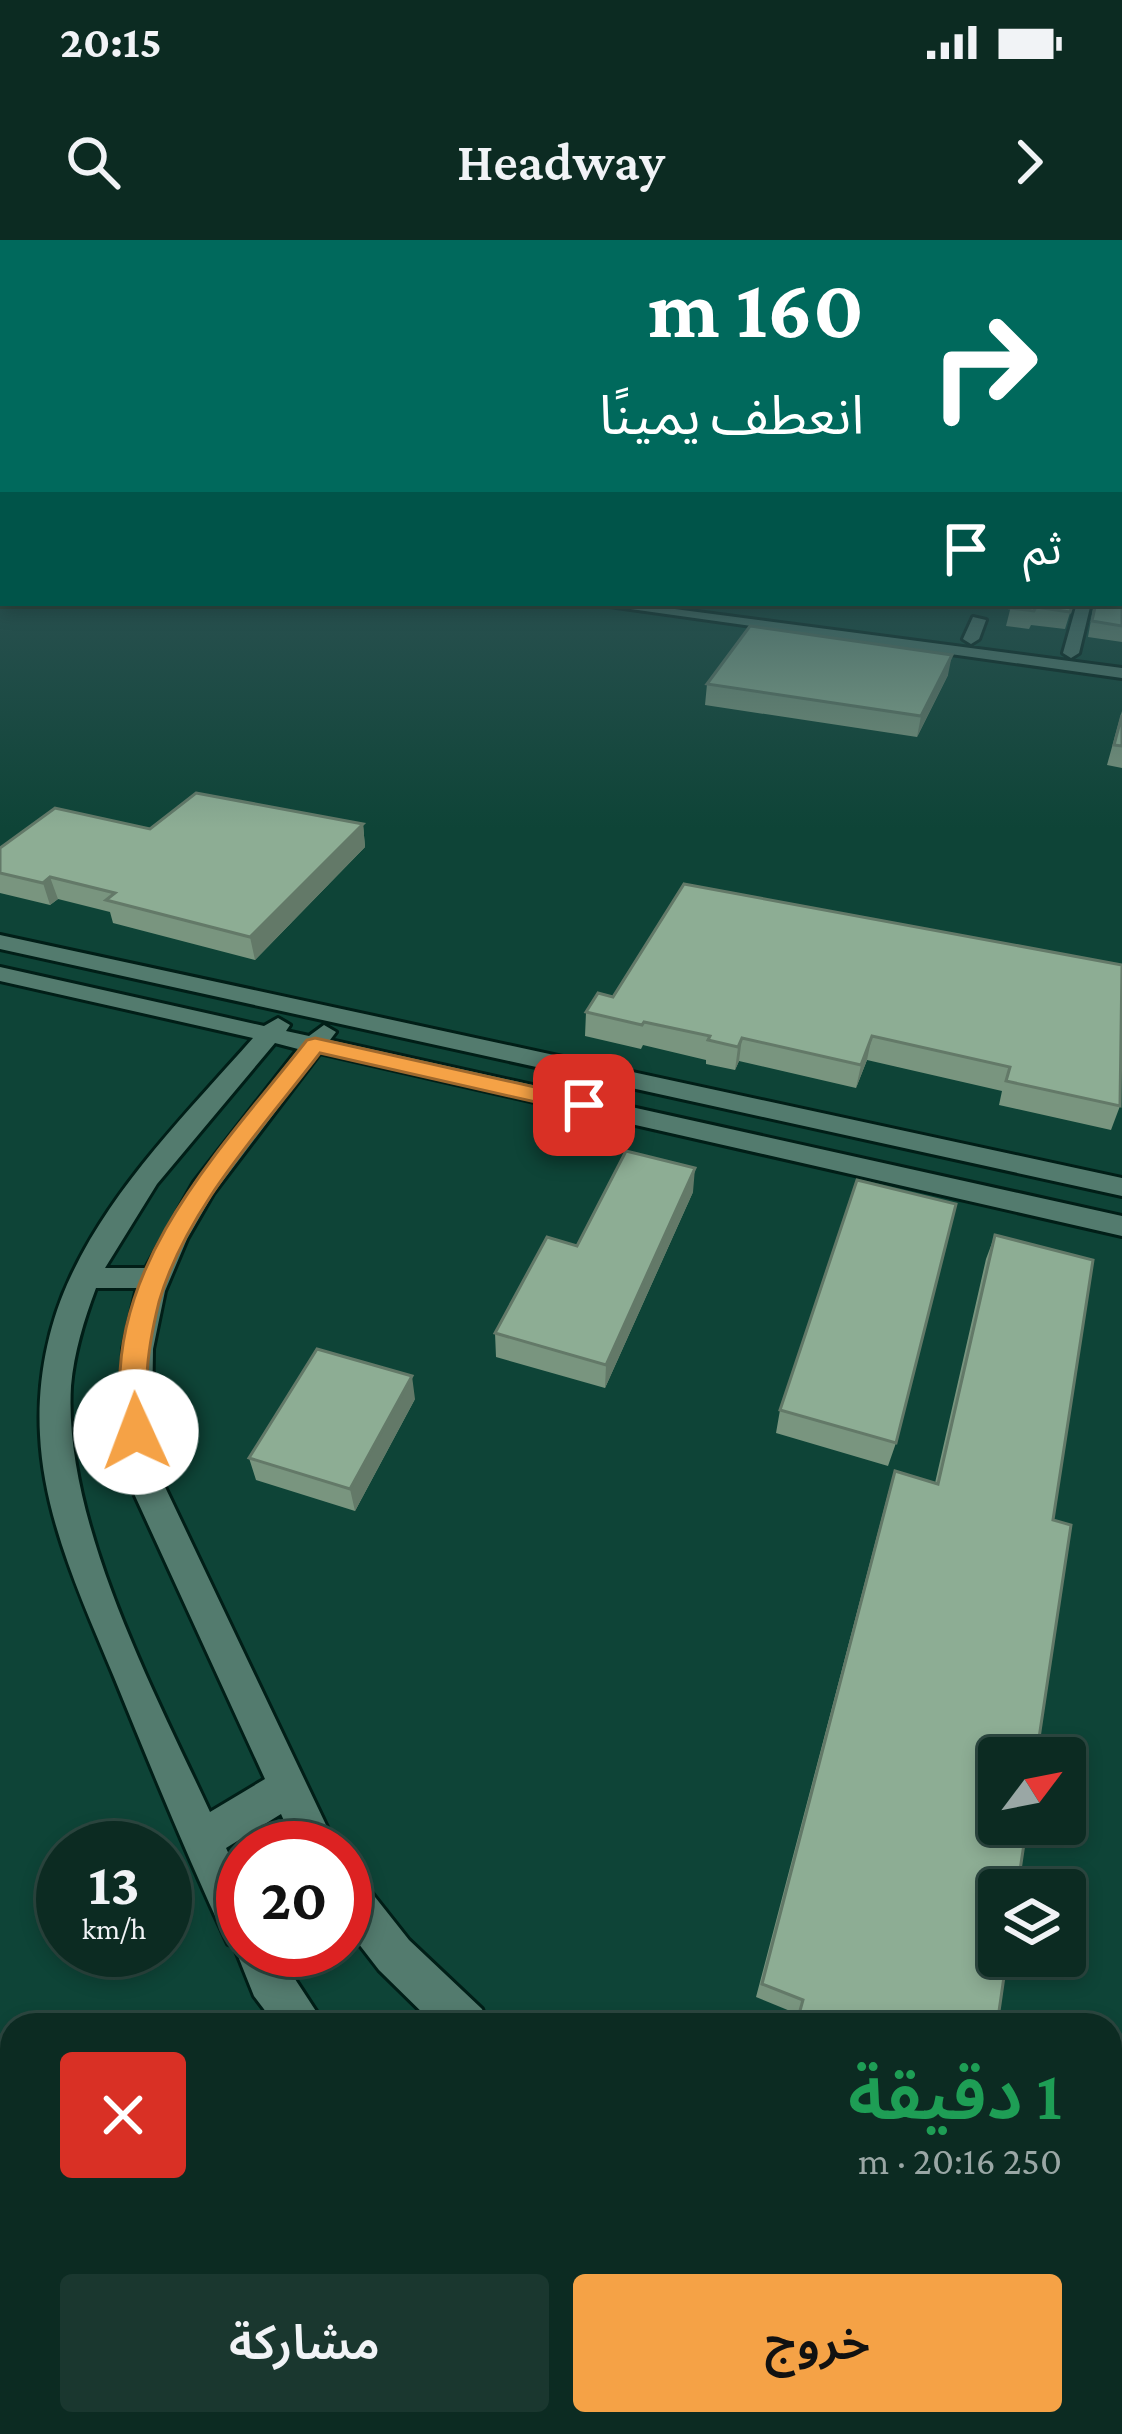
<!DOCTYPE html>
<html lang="ar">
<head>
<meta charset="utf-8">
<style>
	body { margin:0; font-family:"Crimson Pro","Noto Sans Arabic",serif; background:#1a372f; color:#f1f3f6; direction:rtl; height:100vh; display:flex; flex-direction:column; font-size:45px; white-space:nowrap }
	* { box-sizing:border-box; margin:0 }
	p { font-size:39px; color:#9aa7a5 }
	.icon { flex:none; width:66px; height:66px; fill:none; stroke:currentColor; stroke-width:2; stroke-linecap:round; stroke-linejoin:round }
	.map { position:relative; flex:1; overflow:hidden; direction:ltr }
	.panel { position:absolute; left:0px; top:1773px; width:1122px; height:423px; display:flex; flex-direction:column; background:#0c2b22; border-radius:36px 36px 0 0; box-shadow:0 6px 18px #0003,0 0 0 3px #2c4740; direction:rtl }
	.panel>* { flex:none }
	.top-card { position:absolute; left:0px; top:0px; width:1122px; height:366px; box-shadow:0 6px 18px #0003,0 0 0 3px #2c4740; direction:rtl; background:#00695c; color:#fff; overflow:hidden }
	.needle { width:78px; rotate:58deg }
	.tools { position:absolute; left:978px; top:1497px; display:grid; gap:24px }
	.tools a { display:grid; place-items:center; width:108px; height:108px; border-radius:12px; background:#0c2b22; box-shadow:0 6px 18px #0003,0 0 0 3px #2c4740; font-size:60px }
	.speed { position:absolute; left:36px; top:1581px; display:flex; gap:24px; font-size:60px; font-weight:700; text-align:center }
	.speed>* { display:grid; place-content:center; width:156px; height:156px; border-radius:50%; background:#0c2b22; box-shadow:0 6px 18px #0003,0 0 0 3px #2c4740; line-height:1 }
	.speed small { font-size:30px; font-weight:400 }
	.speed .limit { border:18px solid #d22; background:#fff; color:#111 }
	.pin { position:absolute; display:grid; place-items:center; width:102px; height:102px; color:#fff; margin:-51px; border-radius:24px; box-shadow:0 6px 18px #0006 }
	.me { position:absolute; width:132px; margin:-66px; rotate:358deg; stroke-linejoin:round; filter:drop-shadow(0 0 9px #0008) }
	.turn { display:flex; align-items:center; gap:42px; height:252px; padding:0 60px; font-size:54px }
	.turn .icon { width:156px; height:156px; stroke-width:2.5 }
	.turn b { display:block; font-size:84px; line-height:102px }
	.then { display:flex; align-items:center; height:114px; padding:0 60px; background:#0003; gap:24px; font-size:45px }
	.round { display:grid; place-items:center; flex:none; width:126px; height:126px; border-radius:12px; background:#1a372f }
	.headline { display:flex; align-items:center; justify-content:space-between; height:204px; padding:0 60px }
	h1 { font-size:72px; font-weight:600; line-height:90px; color:#1e9e55 }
	.action { display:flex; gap:24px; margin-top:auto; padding:24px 60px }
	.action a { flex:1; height:138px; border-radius:12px; background:#f5a246; color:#111; font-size:48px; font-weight:600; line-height:138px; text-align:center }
	.action a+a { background:#1a372f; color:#f1f3f6 }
	.status { display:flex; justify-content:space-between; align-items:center; height:84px; padding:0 60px; background:#0c2b22; direction:ltr }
	.status svg { height:33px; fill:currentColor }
	header { display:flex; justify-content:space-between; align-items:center; height:156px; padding:0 60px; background:#0c2b22; font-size:54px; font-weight:600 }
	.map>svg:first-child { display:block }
</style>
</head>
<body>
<div class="status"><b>20:15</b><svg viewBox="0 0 49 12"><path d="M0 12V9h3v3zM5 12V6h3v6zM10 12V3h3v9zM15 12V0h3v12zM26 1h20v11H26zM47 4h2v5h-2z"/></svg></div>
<header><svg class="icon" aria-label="forward" viewBox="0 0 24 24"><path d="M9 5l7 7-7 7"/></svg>Headway<svg class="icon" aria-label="search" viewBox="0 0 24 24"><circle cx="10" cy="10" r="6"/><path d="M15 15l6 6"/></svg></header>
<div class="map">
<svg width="1122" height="2194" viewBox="0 0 1122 2194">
	<rect width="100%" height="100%" fill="#10392e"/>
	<path fill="#0e4437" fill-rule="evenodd" d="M0 281 3 363H1119L1122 281V2194H0ZM999 1518H1065V1584H999ZM63 1608H165V1710H63ZM243 1608H345V1710H243ZM999 1650H1065V1716H999ZM12 1785H1110V2184H12Z"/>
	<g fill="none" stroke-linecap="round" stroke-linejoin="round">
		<g stroke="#011e17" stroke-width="6">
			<path id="minor" d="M0 281H3V286H0Z
				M588 363H629L1122 428V438Z
				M1077 363H1091L1079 413 1071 418 1063 413Z
				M973 377 986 380 979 399 971 404 963 399Z
				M0 695 1122 938V956L0 709Z
				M0 727 264 786 278 778 290 785 286 791 309 796 324 785 336 792 330 800 1122 976V996L320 813 213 954 187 999 165 1051 153 1109 152 1173 165 1247 337 1608H296L281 1574 226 1608 243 1644V1710H276L325 1785H276L254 1756 234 1706 228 1704C187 1616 151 1528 114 1437 82 1360 44 1279 40 1195 37 1141 48 1084 71 1036 113 946 188 872 253 798L0 741ZM275 803 298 809 194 942 146 1028H105L157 944ZM96 1048H137L123 1109 121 1173 131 1247 265 1539 210 1572C154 1451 63 1281 71 1146 74 1112 84 1080 96 1048Z
				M345 1632 360 1638 409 1700 482 1769 488 1785H435L379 1730 345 1686Z
				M1110 2064 1122 2069V2119L1110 2114Z
				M391 2184H443L440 2194H388Z
				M958 2184H1030L1034 2194H962Z"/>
		</g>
		<use href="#minor" fill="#537b6e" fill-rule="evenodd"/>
	</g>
	<path fill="#79957f" d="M1122 349V402L1088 397 1094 363H1119Z
		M988 363H1073L1065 389 1031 385 1029 389 1006 386 1011 366Z
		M948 435 917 497 705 465 707 444Z
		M1122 471V528L1107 525Z
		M363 584 365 607 255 720 113 683 110 672 58 659 50 665 0 653V608L150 589Z
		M684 644 1120 866 1111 890 999 865 1002 851 867 820 856 848 739 821 735 830 706 824V820L643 805 641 809 585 796 586 772 613 757Z
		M693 952 605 1148 496 1117 495 1093 577 1006Z
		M995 995 1053 1280 997 1785H792L795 1773 756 1757 888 1254 895 1231 935 1243 986 1019Z
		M415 1159 355 1271 256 1240 249 1218Z
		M780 1170 896 1203 888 1226 776 1193Z"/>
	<path fill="#637968" d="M952 415 948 435 917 497 921 476Z
		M363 584 365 607 255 720 250 697Z
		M50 637 58 659 50 665 43 643Z
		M872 796 867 820 856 848 861 825Z
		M742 798 739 821 735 830 738 807Z
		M695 928 693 952 605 1148 606 1125Z
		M412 1136 415 1159 355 1271 350 1249Z"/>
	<path fill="#8dad94" stroke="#637968" stroke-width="3" d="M1119 349H1122V386L1092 381 1096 363H1119Z
		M1012 363H1073L1070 372 1036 367 1034 371 1010 368Z
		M750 386 952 415 921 476 707 444Z
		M1122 475V506L1114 505Z
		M196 553 363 584 250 697 106 660 115 653 50 637 43 643 0 633V608L55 568 150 589Z
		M684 644 1122 725 1120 866 1006 841 1010 827 872 796 861 825 742 798 738 807 708 800 710 796 644 782 642 785 586 772 598 753 613 757Z
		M626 911 695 928 606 1125 495 1093 547 997 577 1006Z
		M857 940 956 964 896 1203 780 1170Z
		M995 995 1093 1020 1053 1280 1071 1285 1036 1518H999V1584H1027L1017 1650H999V1716H1007L997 1785H796L803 1760 762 1744 895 1231 938 1244Z
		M317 1109 412 1136 350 1249 249 1218Z"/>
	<linearGradient id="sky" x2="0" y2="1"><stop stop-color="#091f19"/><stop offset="0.48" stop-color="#315457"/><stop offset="1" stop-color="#315457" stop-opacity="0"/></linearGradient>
	<rect width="1122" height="588" fill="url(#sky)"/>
	<path fill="#f5a246" stroke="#9f692e" stroke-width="3" d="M315 798 584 858 595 865 584 873 320 813C262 889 186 969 159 1062 153 1086 148 1111 147 1136 146 1156 155 1181 146 1200H125C118 1186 120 1170 120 1154 114 1015 227 902 307 800Z"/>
</svg>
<div class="tools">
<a><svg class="needle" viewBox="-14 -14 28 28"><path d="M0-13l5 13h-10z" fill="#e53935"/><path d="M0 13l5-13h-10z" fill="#9aa7a5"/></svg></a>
<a><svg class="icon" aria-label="layers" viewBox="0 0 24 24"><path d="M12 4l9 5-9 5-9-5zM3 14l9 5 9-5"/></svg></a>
</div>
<div class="speed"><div>13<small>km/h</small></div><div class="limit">20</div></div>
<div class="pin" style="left:584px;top:865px;background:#d93025"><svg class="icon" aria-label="arrive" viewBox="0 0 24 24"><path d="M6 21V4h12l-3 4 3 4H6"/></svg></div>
<svg class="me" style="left:136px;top:1192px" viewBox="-20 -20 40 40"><circle r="19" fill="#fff"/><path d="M0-13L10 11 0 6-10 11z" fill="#f5a246"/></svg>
<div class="top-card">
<div class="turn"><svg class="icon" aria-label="right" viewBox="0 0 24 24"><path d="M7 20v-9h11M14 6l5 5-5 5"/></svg><div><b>160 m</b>انعطف يمينًا</div></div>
<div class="then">ثم<svg class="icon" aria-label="arrive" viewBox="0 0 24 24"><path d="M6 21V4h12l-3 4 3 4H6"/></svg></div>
</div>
<section class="panel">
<div class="headline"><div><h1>1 دقيقة</h1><p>250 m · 20:16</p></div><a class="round" style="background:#d93025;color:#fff"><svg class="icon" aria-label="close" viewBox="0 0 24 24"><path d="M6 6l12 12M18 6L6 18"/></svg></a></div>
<div class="action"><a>خروج</a><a>مشاركة</a></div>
</section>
</div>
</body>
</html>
